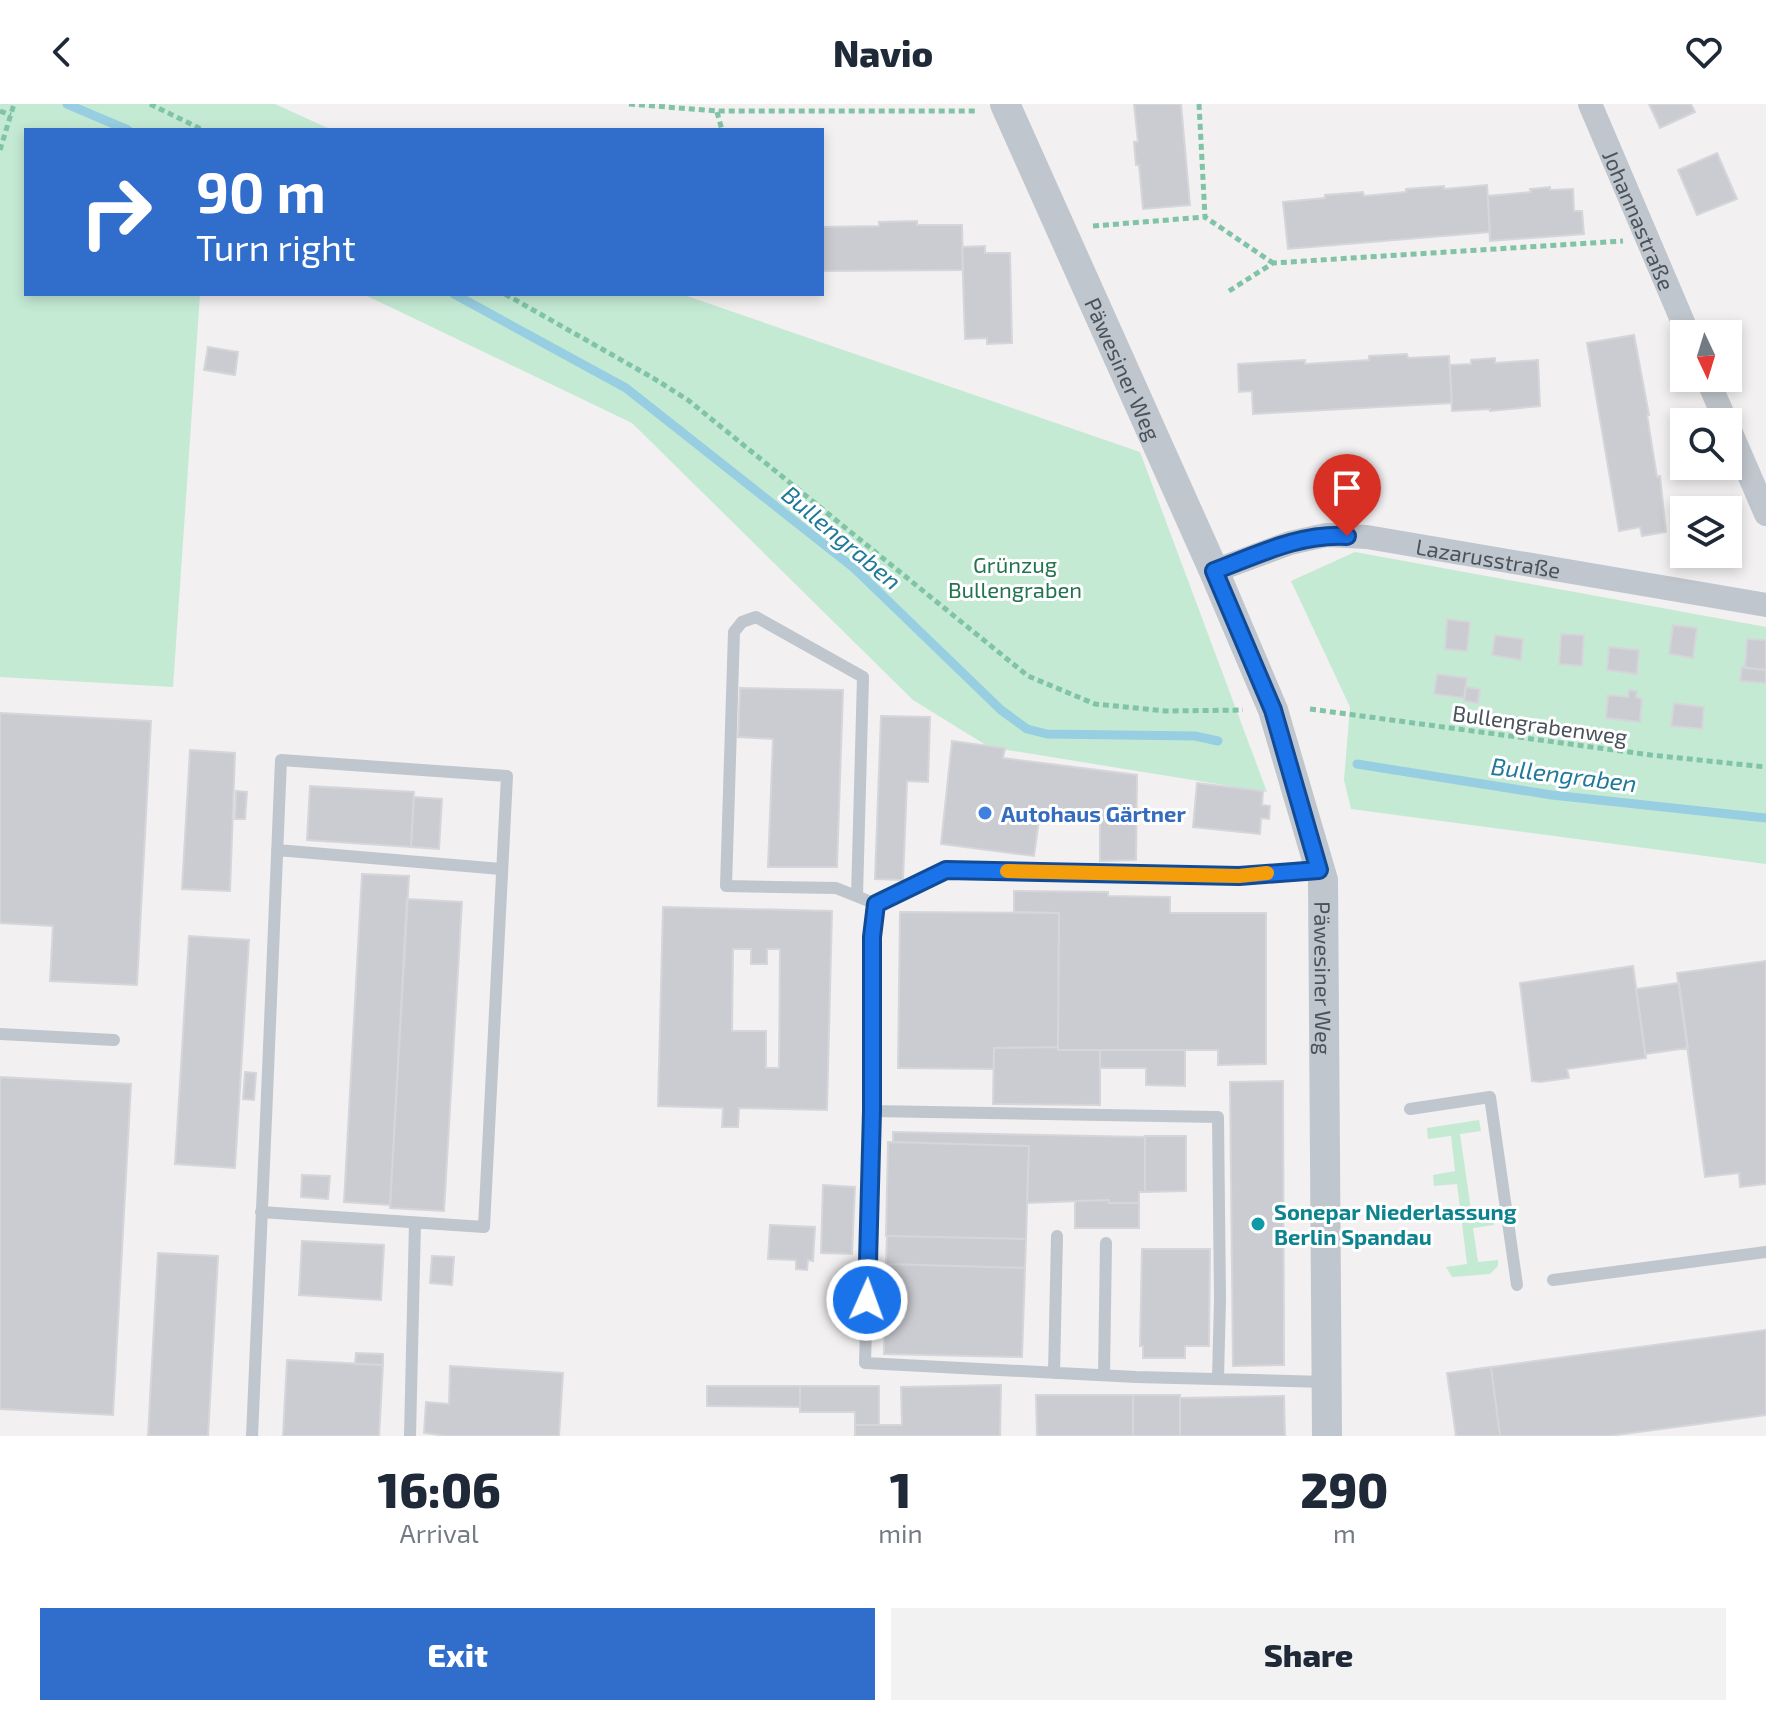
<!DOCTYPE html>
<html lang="en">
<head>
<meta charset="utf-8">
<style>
	body { margin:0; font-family:"Exo 2",sans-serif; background:#f2f2f3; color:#1f2937; height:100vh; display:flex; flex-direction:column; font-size:30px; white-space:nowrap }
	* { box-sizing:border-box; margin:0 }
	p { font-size:26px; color:#747a83 }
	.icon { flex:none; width:44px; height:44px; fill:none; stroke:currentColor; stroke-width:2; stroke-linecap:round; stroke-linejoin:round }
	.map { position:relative; height:1332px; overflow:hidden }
	.panel { display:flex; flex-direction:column; background:#fff; flex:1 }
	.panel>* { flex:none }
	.guide { position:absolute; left:24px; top:24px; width:800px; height:168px; border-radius:0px; box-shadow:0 4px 12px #0003; background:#316dcb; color:#fff; overflow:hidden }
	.needle { width:52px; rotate:176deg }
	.buttons { position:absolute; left:1670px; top:216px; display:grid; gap:16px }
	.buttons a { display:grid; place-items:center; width:72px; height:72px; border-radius:0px; background:#fff; box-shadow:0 4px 12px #0003; font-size:40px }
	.pin { position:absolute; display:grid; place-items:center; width:68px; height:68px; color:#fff; margin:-82px -34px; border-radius:50% 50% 50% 0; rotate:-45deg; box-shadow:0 0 8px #0007 }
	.pin .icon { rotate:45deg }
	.me { position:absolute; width:88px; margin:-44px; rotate:2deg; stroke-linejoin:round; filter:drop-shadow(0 0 6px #0008) }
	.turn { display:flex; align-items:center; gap:28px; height:168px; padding:0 40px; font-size:36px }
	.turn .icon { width:104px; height:104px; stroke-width:2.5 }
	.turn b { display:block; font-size:56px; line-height:68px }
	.eta { display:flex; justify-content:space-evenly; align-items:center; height:136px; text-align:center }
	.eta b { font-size:48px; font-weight:800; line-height:56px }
	.cta { display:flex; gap:16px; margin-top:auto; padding:16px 40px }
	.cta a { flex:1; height:92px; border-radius:0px; background:#316dcb; color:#fff; font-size:32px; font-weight:800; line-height:92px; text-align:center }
	.cta a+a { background:#f2f2f3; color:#1f2937 }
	header { display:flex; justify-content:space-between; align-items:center; height:104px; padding:0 40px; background:#fff; font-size:36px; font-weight:800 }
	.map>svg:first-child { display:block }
</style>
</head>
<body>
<header><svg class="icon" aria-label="back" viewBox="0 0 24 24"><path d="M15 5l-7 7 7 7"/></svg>Navio<svg class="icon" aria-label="heart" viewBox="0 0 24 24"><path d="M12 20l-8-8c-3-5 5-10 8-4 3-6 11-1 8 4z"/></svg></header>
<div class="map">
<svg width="1766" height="1332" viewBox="0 0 1766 1332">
	<rect width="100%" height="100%" fill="#f2f0f0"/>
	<path fill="#c4ead4" d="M0 0H275L332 26H26V190H200L173 583 0 573Z
		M363 190H681L1140 348 1267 688 989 643 913 596 632 319Z
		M1355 448 1766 523V760L1351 705 1344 676 1350 603 1291 477Z
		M1479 1016 1481 1027 1460 1030 1472 1113 1492 1111 1494 1121 1473 1124 1478 1158 1498 1156V1162L1490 1170 1452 1173 1446 1163 1467 1160 1457 1080 1434 1082 1433 1071 1455 1067 1451 1032 1428 1035 1427 1024Z"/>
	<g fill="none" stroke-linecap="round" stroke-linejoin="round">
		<path stroke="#97cee1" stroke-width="9" d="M67 0 128 26
			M454 190 626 284 854 464 1001 606 1027 625 1047 630 1195 632 1218 637
			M1357 660 1552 691 1766 714"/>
	</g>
	<path fill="#cbccd2" stroke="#d5d6da" stroke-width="2" fill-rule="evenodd" d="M1134 0H1181L1190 101 1143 105 1139 61H1136L1134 38H1138Z
		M1649 0H1691L1695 8 1660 24Z
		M1717 49 1737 95 1697 111 1678 66Z
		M1487 81 1490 128 1288 145 1283 98 1325 94V91L1363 88 1364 92 1406 88V85L1444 82V85Z
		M1550 83V86L1573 85 1574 107H1582L1584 130 1490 137 1488 92 1531 88 1530 85Z
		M917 117V121H962L963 166 822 167V123L879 122V118Z
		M985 142V149H1010L1012 239 987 240V234L965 235 962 143Z
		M1634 231 1649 311H1647L1657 373 1660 372 1666 428 1642 432 1640 423 1619 427 1587 239Z
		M208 243 238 248 235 271 204 266Z
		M1407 250 1408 254 1449 252 1452 299 1253 310 1252 287 1239 288 1238 260 1305 256V260L1369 256V252Z
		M1495 254V259L1538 256 1540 302 1490 307V305L1452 307 1450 261 1471 260V256Z
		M1447 515 1470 518 1467 547 1445 545Z
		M1673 521 1697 524 1693 554 1669 550Z
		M1561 530 1584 531 1582 562 1559 560Z
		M1495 531 1523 535 1521 556 1492 551Z
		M1747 535 1766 536V566L1745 564Z
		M1609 543 1639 546 1637 570 1607 566Z
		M1742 563 1766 566V579L1740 577Z
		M1437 570 1467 574 1464 594 1434 590Z
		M1466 583 1480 585 1478 599 1464 597Z
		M740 584 843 586 837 763H768L773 635 738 633Z
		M1629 586 1637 587 1636 593 1642 595 1640 618 1606 614 1608 591 1628 593Z
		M1674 599 1704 603 1702 625 1671 622Z
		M0 609 151 617 137 881 50 877 53 822 0 819Z
		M881 612 930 613 928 678 907 677 903 776 875 775Z
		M952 637 1005 644 1003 654 1137 671 1136 756 1100 757V715L1040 708 1034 752 941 740Z
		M190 646 235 649 230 787 182 785Z
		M1197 679 1263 687 1262 701 1270 702 1269 715 1261 714 1260 730 1193 723Z
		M310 682 414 688 411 743 307 736Z
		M236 687 247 688 245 715H235Z
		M414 693 442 695 439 745 411 743Z
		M362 770 409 772 390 1101 344 1098Z
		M1014 787 1108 788V792L1170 793V809H1266V960L1218 961V946H1058L1059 809 1014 808Z
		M407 795 462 798 444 1107 390 1104Z
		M663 803 832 807 827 1006 739 1004 738 1023H722L723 1004 658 1002ZM733 845H751V860H767V845H780L779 964H766V927H732Z
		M900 808 1059 809 1058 943 994 944V965L898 964Z
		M189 832 249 836 235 1064 175 1060Z
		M1766 857V1080L1740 1083 1739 1069 1705 1073 1677 869Z
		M1633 862 1646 954 1567 965 1569 974 1540 978 1532 977 1520 879Z
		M1679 879 1688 944 1645 950 1636 885Z
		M1058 943V946H1100V1001L993 1000 994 944Z
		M1100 946H1185V982L1146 981V964H1100Z
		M245 968 256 969 254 996 243 995Z
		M0 973 131 980 113 1311 0 1305Z
		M1283 977 1284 1261 1233 1262 1230 978Z
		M893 1028 1145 1033V1088H1139V1099H1109V1096L1027 1099 1029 1042 893 1038Z
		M1145 1032H1186V1087L1145 1088Z
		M888 1038 1029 1042 1026 1135 886 1132Z
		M302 1071 330 1072 328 1095 301 1093Z
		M823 1081 855 1083 852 1150 821 1149Z
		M1109 1096V1099H1139V1124H1075V1097Z
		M770 1121 815 1123 813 1157 808 1156 807 1166 796 1165V1156L768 1155Z
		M887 1132 1026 1135 1025 1164 886 1160Z
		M302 1137 384 1141 381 1196 299 1191Z
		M1142 1145H1210L1209 1242H1185V1254H1143V1242H1140Z
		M158 1149 218 1152 208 1332H148Z
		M432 1152 454 1153 452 1181 430 1179Z
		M886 1160 1025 1164 1022 1253 884 1250Z
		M1766 1226V1311L1609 1332H1500L1491 1263Z
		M356 1249 383 1250V1261L355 1260Z
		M287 1256 383 1261 379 1332H283Z
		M450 1262 563 1269 559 1332H447L424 1329 426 1298 449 1300Z
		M1491 1263 1500 1332H1456L1447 1269Z
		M1001 1281 1000 1332H855V1321H902L901 1283Z
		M707 1282H800V1303L707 1302Z
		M800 1282H879V1321H855V1308H800Z
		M1036 1291H1133V1332H1037Z
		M1133 1291H1180V1332H1133Z
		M1284 1292 1285 1332H1180V1294Z"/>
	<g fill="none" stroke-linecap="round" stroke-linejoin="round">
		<path stroke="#81c3a6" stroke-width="5" stroke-dasharray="6 4" stroke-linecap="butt" d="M150 0 203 26
			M629 0 717 7H976
			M1199 0 1205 113 1273 159
			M0 7 11 11
			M717 8 722 26
			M0 46 14 0
			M1093 122 1205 113
			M1229 187 1273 159 1623 137
			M505 190 653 274 688 296 1028 572 1095 600 1166 607 1243 606
			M1310 605 1651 651 1766 663"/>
		<path stroke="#c0c6cd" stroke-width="12" d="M277 746 501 765
			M857 792 863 573 756 513 742 518 734 528 726 782 836 784 876 800
			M0 930 114 936
			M1410 1005 1490 993 1517 1181
			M872 1007 865 1259 1136 1273 1326 1278
			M1553 1176 1766 1148
			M1054 1269 1057 1132
			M1104 1271 1106 1139
			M1218 1274 1220 1195 1218 1013 872 1007V833L876 800 946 766 1239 772 1319 766
			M252 1332C262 1107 272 881 281 656L507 672 484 1123 261 1108
			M410 1332 415 1119"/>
		<g stroke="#c0c6cd" stroke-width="24">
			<path id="s1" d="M1590 0 1688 230"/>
			<path d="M1707 274 1726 318"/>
			<path d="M1728 322 1766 410"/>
			<path id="s2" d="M1214 467 1290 439 1326 431 1367 433 1766 501"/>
		</g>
		<path stroke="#c0c6cd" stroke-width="30" id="s3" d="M1005 0 1214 467 1273 606 1323 776 1327 1332"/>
	</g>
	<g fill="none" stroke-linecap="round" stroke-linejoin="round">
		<g stroke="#114b97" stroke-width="20">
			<path id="route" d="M867 1196 872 1007V833L876 800 946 766 1239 772 1319 766 1273 606 1214 467C1257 451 1300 429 1347 432"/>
		</g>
		<use href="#route" stroke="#1a73e8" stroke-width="14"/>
		<path stroke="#f59e0b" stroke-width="14" d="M1007 767 1239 772 1267 769"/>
	</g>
	<circle fill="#3f7fe0" stroke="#fff" stroke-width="3" cx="985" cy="709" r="8"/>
	<circle fill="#0f9aa8" stroke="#fff" stroke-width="3" cx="1258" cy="1120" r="8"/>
	<g text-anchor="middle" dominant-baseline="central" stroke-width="6" stroke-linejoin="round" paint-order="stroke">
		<g font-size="22" fill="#4a525b" stroke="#fff">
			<text stroke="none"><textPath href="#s1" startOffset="126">Johannastraße</textPath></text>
			<text stroke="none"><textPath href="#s3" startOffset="290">Päwesiner Weg</textPath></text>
			<text stroke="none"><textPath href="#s2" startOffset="282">Lazarusstraße</textPath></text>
			<text transform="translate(1540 620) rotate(8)">Bullengrabenweg</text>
			<text stroke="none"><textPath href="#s3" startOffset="938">Päwesiner Weg</textPath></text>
		</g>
		<g font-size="22" fill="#23734f" stroke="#fff">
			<text x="1015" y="460">Grünzug<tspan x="1015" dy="25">Bullengraben</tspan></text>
		</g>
		<g font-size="22" font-weight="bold" fill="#366cbe" stroke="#fff" text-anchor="start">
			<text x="1001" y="709">Autohaus Gärtner</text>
		</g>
		<g font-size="22" font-weight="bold" fill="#0d838f" stroke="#fff" text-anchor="start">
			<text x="1274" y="1107">Sonepar Niederlassung<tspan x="1274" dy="25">Berlin Spandau</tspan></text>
		</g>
		<g font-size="24" font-style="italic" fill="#1f7999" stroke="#fff">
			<text transform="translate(842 433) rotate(40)">Bullengraben</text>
			<text transform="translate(1564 670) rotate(7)">Bullengraben</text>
		</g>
	</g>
</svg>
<div class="buttons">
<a><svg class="needle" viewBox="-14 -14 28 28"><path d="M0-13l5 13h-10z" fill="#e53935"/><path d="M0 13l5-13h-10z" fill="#747a83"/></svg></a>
<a><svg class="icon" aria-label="search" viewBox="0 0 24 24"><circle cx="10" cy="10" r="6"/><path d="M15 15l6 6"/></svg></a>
<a><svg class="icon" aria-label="layers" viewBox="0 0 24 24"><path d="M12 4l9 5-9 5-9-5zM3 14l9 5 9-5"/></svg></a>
</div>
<div class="pin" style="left:1347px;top:432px;background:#d93025"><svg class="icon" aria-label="arrive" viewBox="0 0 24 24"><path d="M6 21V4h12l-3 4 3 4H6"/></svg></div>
<svg class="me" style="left:867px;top:1196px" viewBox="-20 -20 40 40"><circle r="17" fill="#1a73e8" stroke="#fff" stroke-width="3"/><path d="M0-11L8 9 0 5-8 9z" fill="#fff"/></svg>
<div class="guide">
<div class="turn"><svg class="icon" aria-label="right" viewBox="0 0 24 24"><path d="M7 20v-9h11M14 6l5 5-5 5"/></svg><div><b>90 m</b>Turn right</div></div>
</div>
</div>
<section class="panel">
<div class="eta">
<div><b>16:06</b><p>Arrival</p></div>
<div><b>1</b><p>min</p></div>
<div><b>290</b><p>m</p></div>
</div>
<div class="cta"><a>Exit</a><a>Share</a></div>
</section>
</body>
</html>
